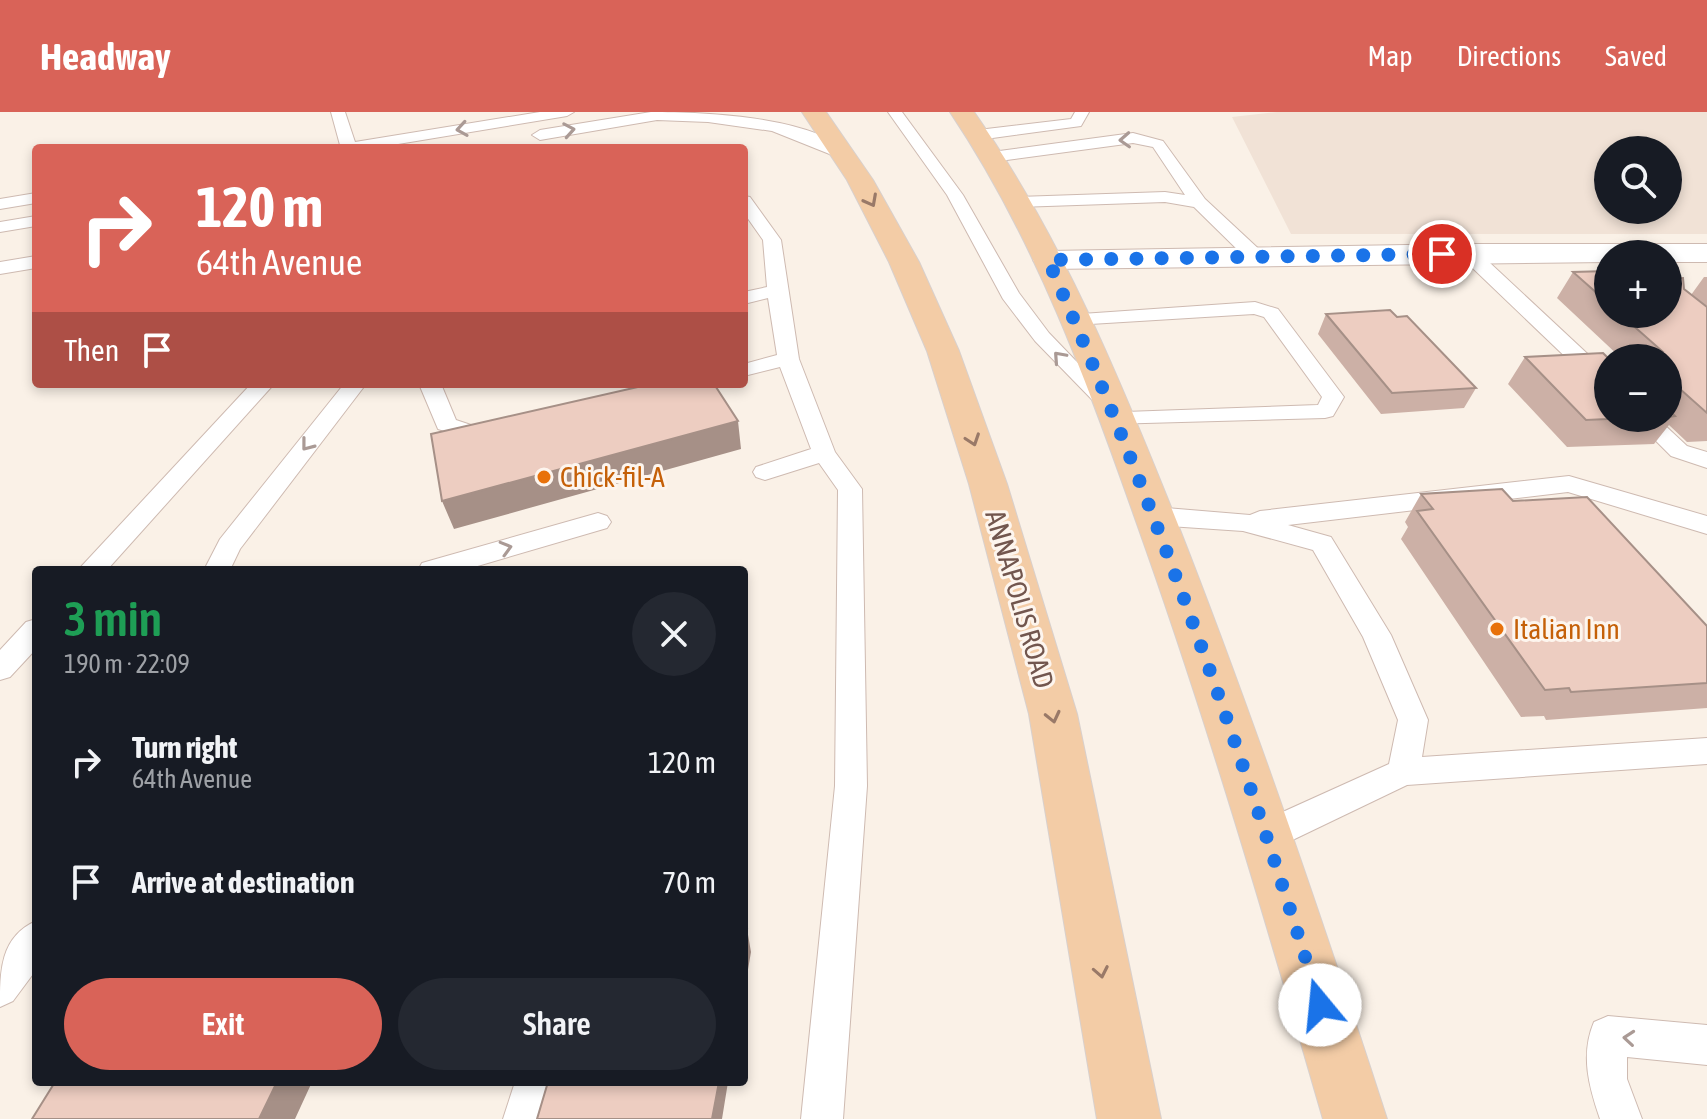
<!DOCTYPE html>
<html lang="en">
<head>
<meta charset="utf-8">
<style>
	body { margin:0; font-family:"Asap Condensed",sans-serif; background:#242831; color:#f1f3f6; height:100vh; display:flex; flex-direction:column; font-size:30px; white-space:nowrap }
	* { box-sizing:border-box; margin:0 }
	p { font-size:26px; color:#9ea1a6 }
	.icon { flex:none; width:44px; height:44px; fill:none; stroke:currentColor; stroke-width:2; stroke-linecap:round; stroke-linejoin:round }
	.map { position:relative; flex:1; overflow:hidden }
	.sheet { position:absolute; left:32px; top:454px; width:716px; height:520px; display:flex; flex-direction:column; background:#171b24; border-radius:8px; box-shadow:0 4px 12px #0003 }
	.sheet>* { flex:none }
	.guide { position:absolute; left:32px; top:32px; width:716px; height:244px; border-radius:8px; box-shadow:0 4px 12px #0003; background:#d96358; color:#fff; overflow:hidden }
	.fabs { position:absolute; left:1594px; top:24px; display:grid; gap:16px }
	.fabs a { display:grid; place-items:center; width:88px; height:88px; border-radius:50%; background:#171b24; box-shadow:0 4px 12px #0003; font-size:40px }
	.pin { position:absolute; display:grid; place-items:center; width:68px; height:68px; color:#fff; margin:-34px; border:4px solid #fff; border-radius:50%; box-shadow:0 2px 8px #0007 }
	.me { position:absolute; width:88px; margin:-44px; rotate:343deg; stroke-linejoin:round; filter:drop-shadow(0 0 6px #0008) }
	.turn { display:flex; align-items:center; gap:28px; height:168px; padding:0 32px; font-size:36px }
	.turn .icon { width:104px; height:104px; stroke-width:2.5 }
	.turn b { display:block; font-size:56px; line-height:68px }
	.then { display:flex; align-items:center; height:76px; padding:0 32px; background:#0003; gap:16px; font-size:30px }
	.round { display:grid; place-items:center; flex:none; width:84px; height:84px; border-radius:42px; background:#242831 }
	.overview { display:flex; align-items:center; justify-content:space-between; height:136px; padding:0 32px }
	h1 { font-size:48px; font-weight:600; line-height:60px; color:#1e9e55 }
	.button { display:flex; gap:16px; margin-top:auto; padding:16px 32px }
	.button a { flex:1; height:92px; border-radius:48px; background:#d96358; color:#fff; font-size:32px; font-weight:600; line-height:92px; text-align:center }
	.button a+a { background:#242831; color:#f1f3f6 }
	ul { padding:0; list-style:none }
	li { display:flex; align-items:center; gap:24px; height:120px; padding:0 32px }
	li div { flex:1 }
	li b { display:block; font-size:30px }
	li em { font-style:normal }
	header { display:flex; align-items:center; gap:48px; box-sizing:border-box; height:112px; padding:0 40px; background:#d96358; color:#fff }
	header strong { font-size:38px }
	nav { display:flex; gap:44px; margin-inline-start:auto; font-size:28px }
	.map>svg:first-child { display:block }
</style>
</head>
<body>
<header>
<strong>Headway</strong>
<nav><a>Map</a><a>Directions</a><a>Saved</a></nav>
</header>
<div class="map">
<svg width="1707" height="1007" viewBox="0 0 1707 1007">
	<rect width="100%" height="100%" fill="#faf1e7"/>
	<path fill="#f1e2d6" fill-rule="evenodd" d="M1277 0H1707V122H1291L1232 5ZM1608 38H1668V98H1608Z"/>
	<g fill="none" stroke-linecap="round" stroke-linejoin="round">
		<g stroke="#cebab1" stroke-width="2">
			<path id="lane" d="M331 0H345L355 30 540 0H574L567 4 374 36H337L340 33Z
				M651 0C701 0 813 4 850 42L842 47 772 19 708 10 657 8 540 28 532 23 540 18Z
				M888 0H902L963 83 1019 181 1049 221 1125 300 1318 293 1322 285 1264 205 1254 202 1074 213 1064 207 1067 203 1255 190 1278 197 1344 285 1333 304 1325 306 1109 312 1106 307 1108 304 1035 229 1003 187 947 83Z
				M1075 0H1089L1081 14 978 28 970 23 978 18 1071 7Z
				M1133 21 1163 29 1205 87 1262 140 1264 144 1262 148H1248L1194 95 1165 90 1018 95 1009 90 1018 85 1165 80 1185 83 1153 35 1133 31 992 50 984 45 992 40Z
				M36 81V91L0 97V87Z
				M744 84 750 85 781 128 799 247 835 340 862 377 867 674 843 1007H801L835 674 838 378 819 351 765 368 756 365 753 360 756 355 811 337 780 255 744 264V252L777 243 768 186 744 192V180L767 175 763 128 744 101Z
				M36 104V114L0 120V110Z
				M1468 135 1475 137 1608 261V280L1600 278 1461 145 1459 141 1461 137Z
				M36 144V156L0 162V150Z
				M251 272H274L107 458H78Z
				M344 272H366L240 437 230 458H204L220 427Z
				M419 272H441L456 308 474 314H500L504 319 500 324 473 328 438 317Z
				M1633 306H1657L1687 334 1707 340V356L1671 344Z
				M1569 364 1707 404V422L1568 380 1288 413 1331 425 1391 523 1428 608 1422 645 1707 626V652L1407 673 1280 734 1268 738 1256 734 1251 723 1256 712 1389 652 1398 608 1363 525 1313 438 1243 419 1154 413 1145 410 1141 404 1145 398 1154 395 1250 403 1260 399Z
				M598 401 607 404 611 410 607 416 464 458H418L422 451Z
				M36 507V537L10 565 0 568V538L26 510Z
				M36 809V858L13 889 0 895C0 859 0 825 36 809Z
				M1608 904 1707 913V953L1627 945V967L1642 1007H1600C1589 975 1580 943 1594 910Z
				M515 970H555L545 1007H503Z"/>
		</g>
		<g stroke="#cebab1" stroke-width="2">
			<path id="street" d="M1468 132H1707V150H1668V142H1608V150L1048 157 1038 154 1033 148 1038 142 1048 139Z"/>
		</g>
		<g stroke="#d8d0cd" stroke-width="2">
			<path id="primary" d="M802 0H826L873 68 919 150 959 239 1007 372 1077 602 1161 1007H1097L1029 602 969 372 927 239 889 150 847 68Z
				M950 0H974C1062 126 1120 267 1177 410 1254 606 1322 806 1387 1007H1323C1265 807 1207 608 1137 412 1087 269 1035 127 950 0Z"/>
		</g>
		<use href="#lane" fill="#fff" fill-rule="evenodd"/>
		<use href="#street" fill="#fff" fill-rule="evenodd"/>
		<use href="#primary" fill="#f3cca6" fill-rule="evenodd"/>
	</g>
	<path fill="#ccb0a6" d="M1608 159V202H1668L1684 177 1691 183 1704 165H1707V329L1687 330 1669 313 1654 332 1567 335 1508 272 1525 245 1608 306H1668V246H1621L1557 186 1573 160Z
		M1326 202 1397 205 1476 276 1464 296 1381 302 1318 222Z
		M1421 382 1513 389 1707 514V596L1546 608 1544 604 1521 605 1401 427 1408 415 1405 410Z"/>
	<path fill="#a69087" d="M738 309 741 337 454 417 442 389Z
		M747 817 751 840 744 881V833Z
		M277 970H312L295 1007H259Z
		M719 970H728L722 1007H712Z"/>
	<path fill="#edcdc1" stroke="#a69087" stroke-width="2" d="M1608 159V191L1573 160Z
		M1683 166 1684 177 1707 195V301L1680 277 1668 276V246H1630V240L1662 239 1620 202H1668V167Z
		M1390 198 1397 205 1407 204 1476 276 1392 281 1326 202Z
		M1603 241 1608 246V306H1630L1586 308 1525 245Z
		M651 272H714L738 309 442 389 431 322Z
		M1668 297 1675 304 1668 305Z
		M1502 377 1513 389 1587 385 1707 514V571L1571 580 1569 576 1545 578 1417 399 1433 397 1421 382Z
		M744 816 747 817 744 833Z
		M55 970H277L259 1007H32Z
		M548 970H719L712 1007H537Z"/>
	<defs><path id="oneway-chevron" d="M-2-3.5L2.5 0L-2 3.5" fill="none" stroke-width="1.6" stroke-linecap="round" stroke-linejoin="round" transform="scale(2)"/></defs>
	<g stroke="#aa9a95">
		<use href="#oneway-chevron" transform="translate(462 17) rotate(171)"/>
		<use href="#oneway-chevron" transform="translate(569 18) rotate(-10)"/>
		<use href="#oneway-chevron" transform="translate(1125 28) rotate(177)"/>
		<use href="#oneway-chevron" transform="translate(1059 245) rotate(-132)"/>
		<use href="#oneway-chevron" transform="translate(307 333) rotate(128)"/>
		<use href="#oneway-chevron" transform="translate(506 436) rotate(-16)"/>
		<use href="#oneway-chevron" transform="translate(1629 926) rotate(-175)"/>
	</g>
	<g stroke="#997968">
		<use href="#oneway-chevron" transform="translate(871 89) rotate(62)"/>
		<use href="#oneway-chevron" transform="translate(973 328) rotate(71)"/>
		<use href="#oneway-chevron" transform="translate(1053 605) rotate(77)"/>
		<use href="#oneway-chevron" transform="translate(1101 860) rotate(79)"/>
	</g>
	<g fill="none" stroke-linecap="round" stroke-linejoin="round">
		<path stroke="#1a73e8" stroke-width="14" stroke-dasharray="0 25.2" d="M1320 893C1242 640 1155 391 1048 148L1442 142"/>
	</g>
	<g fill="#e8710a" stroke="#fdf5ee" stroke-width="3">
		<circle cx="544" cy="365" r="8"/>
		<circle cx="1497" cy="517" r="8"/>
	</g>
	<g text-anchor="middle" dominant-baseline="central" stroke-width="6" stroke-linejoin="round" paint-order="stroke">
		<g font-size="28" fill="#c56008" stroke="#fdf5ee" text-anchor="start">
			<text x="560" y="365">Chick-fil-A</text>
			<text x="1513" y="517">Italian Inn</text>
		</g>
		<g font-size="28" fill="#72564e" stroke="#fdf5ee">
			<text transform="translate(1020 487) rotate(74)">ANNAPOLIS ROAD</text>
		</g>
	</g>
</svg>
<div class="fabs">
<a><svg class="icon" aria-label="search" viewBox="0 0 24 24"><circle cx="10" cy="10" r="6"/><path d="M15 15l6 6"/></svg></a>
<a>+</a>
<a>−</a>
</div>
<div class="pin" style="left:1442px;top:142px;background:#d93025"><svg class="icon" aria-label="arrive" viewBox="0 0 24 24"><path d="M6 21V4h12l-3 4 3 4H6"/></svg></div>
<svg class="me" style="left:1320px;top:893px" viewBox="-20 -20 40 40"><circle r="19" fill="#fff"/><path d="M0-13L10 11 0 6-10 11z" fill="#1a73e8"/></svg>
<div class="guide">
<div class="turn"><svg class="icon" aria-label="right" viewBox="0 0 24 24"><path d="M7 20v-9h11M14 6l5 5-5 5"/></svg><div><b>120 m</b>64th Avenue</div></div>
<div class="then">Then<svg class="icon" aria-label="arrive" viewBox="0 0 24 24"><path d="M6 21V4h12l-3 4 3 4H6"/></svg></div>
</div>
<section class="sheet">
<div class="overview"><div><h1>3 min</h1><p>190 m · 22:09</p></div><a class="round"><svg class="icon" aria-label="close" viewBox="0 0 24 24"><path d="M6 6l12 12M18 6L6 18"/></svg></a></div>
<ul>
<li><svg class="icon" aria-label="right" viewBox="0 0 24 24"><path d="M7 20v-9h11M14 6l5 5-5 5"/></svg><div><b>Turn right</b><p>64th Avenue</p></div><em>120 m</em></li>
<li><svg class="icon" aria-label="arrive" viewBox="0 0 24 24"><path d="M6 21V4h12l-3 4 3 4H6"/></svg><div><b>Arrive at destination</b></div><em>70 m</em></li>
</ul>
<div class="button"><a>Exit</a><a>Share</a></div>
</section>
</div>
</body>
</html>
